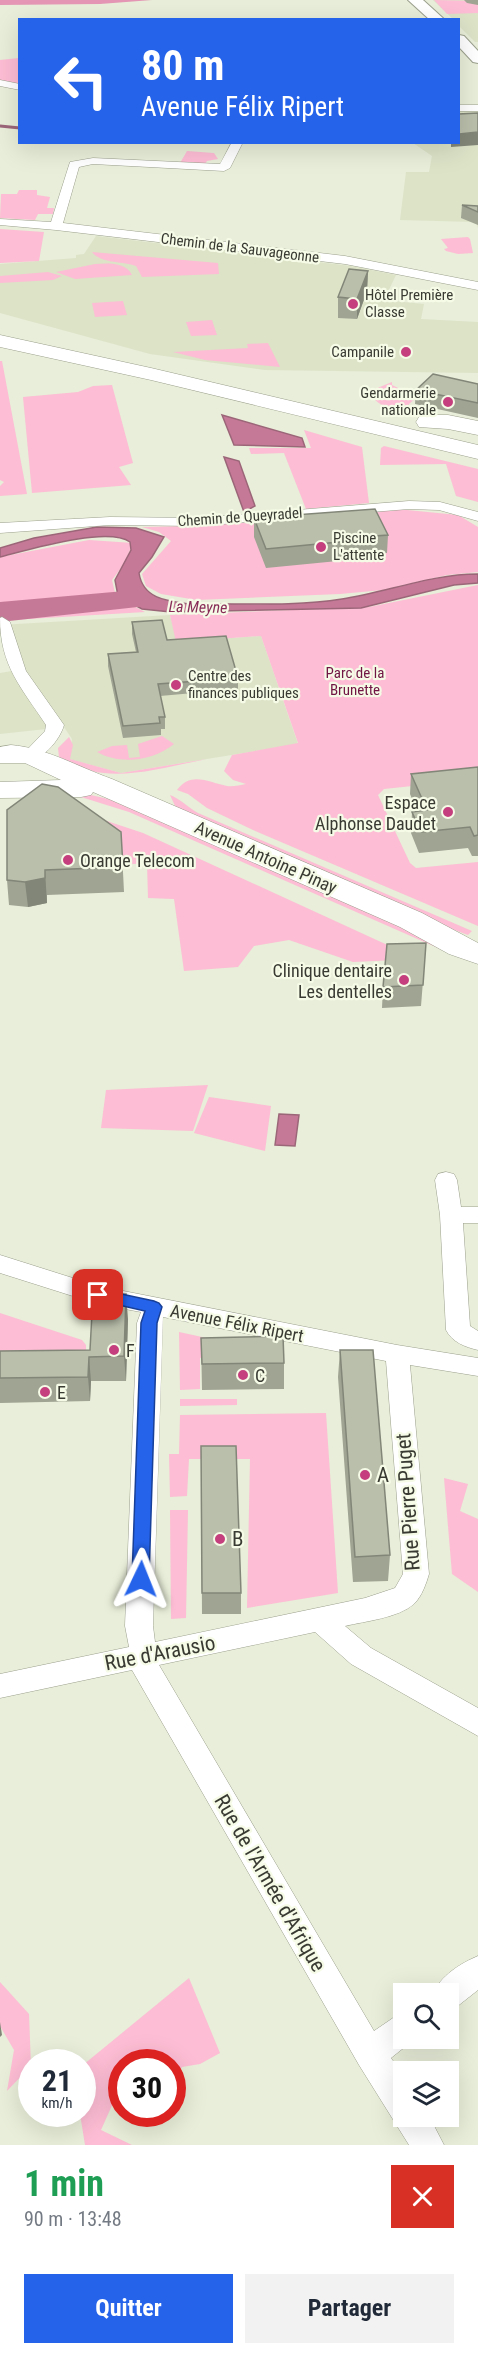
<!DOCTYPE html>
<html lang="fr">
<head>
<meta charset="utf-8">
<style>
	body { margin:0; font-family:"Roboto Condensed",sans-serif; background:#f2f2f3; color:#1f2937; height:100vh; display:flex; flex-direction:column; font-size:22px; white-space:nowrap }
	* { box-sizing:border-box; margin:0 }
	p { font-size:20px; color:#747a83 }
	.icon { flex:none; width:33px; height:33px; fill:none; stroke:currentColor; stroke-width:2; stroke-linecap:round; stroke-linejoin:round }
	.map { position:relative; height:2145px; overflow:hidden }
	.panel { display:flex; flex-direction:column; background:#fff; flex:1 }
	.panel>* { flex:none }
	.top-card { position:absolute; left:18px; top:18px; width:442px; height:126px; border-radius:0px; box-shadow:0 6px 24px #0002; background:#2563eb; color:#fff; overflow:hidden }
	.fabs { position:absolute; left:393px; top:1983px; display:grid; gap:12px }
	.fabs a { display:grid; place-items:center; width:66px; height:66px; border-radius:0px; background:#fff; box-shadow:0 6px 24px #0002; font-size:30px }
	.speed { position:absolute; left:18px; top:2049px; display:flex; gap:12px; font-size:30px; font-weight:700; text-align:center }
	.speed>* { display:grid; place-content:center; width:78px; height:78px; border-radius:50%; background:#fff; box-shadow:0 6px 24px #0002; line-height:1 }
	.speed small { font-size:15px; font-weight:400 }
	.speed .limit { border:9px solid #d22; background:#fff; color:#111 }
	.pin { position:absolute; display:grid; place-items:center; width:51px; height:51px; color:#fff; margin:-26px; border-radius:12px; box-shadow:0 3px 9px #0006 }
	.me { position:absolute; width:66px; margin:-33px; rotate:2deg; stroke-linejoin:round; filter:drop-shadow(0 0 4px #0008) }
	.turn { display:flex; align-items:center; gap:21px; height:126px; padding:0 24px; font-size:27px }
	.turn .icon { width:78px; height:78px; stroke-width:2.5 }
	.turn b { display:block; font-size:42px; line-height:51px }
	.round { display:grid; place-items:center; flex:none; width:63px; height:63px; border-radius:0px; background:#f2f2f3 }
	.headline { display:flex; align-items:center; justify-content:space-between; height:102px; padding:0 24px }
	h1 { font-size:36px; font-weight:700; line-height:45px; color:#1e9e55 }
	.primary-button { display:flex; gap:12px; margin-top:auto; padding:12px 24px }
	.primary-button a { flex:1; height:69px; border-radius:0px; background:#2563eb; color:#fff; font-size:24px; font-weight:700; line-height:69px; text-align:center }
	.primary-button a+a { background:#f2f2f3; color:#1f2937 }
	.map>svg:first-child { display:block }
</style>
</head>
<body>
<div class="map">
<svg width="478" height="2145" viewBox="0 0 478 2145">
	<rect width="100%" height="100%" fill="#e8eed9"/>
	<path fill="#dce3c7" d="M433 0H478V42H475L459 26V20L453 19Z
		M459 109 478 110V228L476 222 400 220 406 172H429L432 156 413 143 459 142Z
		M96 236 351 266 396 275 384 300 424 304 421 319 478 322V373L265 370 150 354 0 313V264L76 258V255L84 254Z
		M170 615 177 642 261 636 298 744 121 773 69 759 72 739 64 727 0 734V673L12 671 0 634V625Z"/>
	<path fill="#fdbdd4" d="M434 0 474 1 478 5V13L447 14Z
		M19 58V84L0 82V60Z
		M187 151 214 153 218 159 207 161 205 164 180 163Z
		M19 190H37V195L50 197 47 208H54L53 214H38L35 220 0 218 1 194H17Z
		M0 229 44 232 39 261 0 263Z
		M468 237 470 239 473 253 458 254 446 251 444 249 448 248 441 239Z
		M92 252 218 263 219 274 142 277 136 266C123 261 101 264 92 252Z
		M95 264C108 263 126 262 132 275L75 279 56 272Z
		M48 272 62 276 53 280 0 283V276Z
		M123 301 127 315 95 317 92 303Z
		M212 320 217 335 191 336 186 322Z
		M268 343 280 367 205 360 173 352 248 348 247 344Z
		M0 361H2L27 494 0 496V486L4 482 0 480Z
		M392 382V385L400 389 404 388 423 392 409 404 407 411C394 409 375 407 372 393L375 389Z
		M112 385 133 463 119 467 131 485 32 493 23 397 78 392 93 386Z
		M304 430 362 447 369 503 306 509 284 453 251 454 249 448H311Z
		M384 446 478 469V502L456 496 446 464 380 465 381 448Z
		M397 509 458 515 478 527V572L447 575 383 590 340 594 197 600 161 594 146 586 142 574 171 541 159 532 142 527 191 526Z
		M89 540 133 543 124 564 112 580 116 597 145 612 11 620 0 614V557Z
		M478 585V779L384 789 378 795 410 863 416 868 478 862V926L253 830 207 808 188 794 177 790C191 771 208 782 227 786 233 787 240 785 246 784L233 780 224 771 232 755 298 743 261 636 176 642 170 615 369 607Z
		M162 736 174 744C153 761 120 765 97 752L112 746 127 745 129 758 140 757 138 744Z
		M69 737 73 745 70 759 121 773 207 759C159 768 103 788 59 757L58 748Z
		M82 793 117 801 451 946 447 952 129 812 81 797 79 795Z
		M170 795C179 798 189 808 198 813L472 931 468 935 441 925 176 808Z
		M68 808 143 833 418 959 353 962 289 940 254 946 238 967 184 971 174 899 148 898 147 863 133 864 81 827Z
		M208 1085 193 1131 101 1128 106 1090Z
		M209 1097 271 1106 265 1151 194 1133Z
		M0 1313 82 1340 86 1345V1358L0 1369Z
		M179 1332 230 1343 231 1357 200 1358V1389L180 1390Z
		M180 1399H237V1405L180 1406Z
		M326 1413 338 1593 247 1608 250 1459H189L187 1496 170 1497 169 1454H179L180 1415Z
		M444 1478 468 1484 460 1511 478 1519V1592L452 1574Z
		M170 1510H188L186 1618 171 1619Z
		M189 1978 220 2053 200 2064 182 2067 173 2086 172 2062H122L121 2085 101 2130 132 2145H85L80 2114H82L83 2065Z
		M0 1982 29 2014 31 2066 7 2091 14 2050 0 2026Z"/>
	<path fill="#e496b4" d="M0 0H152L100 4 0 5Z"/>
	<path fill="#c67997" stroke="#9c6679" stroke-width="1.5" d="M222 415 302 438 305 447 234 445Z
		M224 457 239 461 255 506 244 512Z
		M97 527 136 528 164 537 152 557 139 573C143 599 167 601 190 604 239 603 293 607 342 599 387 592 432 574 478 574V583L454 585 361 608 171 612 142 609 118 596 115 580 131 550 130 542C107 526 28 550 0 557V548L34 538Z
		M279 1114 299 1115 295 1146 275 1145Z"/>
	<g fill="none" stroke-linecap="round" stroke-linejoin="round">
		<path stroke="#9c6679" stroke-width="3" d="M0 126 20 128"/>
		<path fill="#c67997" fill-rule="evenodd" d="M136 590 147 592 152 599 147 606 0 622V602Z"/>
		<g stroke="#9ba08d" stroke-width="1">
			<path id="street" d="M0 80 20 84V90L0 86Z
				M459 105H478V111H459Z
				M232 142H243L230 168 224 171 93 164 79 167 63 223 345 256 478 282V290L345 264 56 230 0 225V219L51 222 70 162 93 158 220 164Z
				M409 501 440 502 478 512V521L439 510 409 509 198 526 110 525 0 533V523L110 517 198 518Z
				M2 617 10 622 26 671 64 725C60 740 41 763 25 759L22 755 45 731 46 725C21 687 0 666 0 618Z
				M446 1172 454 1174 457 1180 461 1207H478V1223H463L470 1326 478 1331V1350C465 1347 452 1342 446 1330L440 1215 435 1180 438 1174Z
				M0 1255 98 1286 397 1345 478 1358V1376L410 1365 429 1574C426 1584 422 1596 414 1604 398 1618 366 1621 345 1626L371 1648 478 1708V1736L351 1664 315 1632 159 1665 374 2031 393 2018 404 2013V2038H416L391 2058 404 2077V2116H429L444 2145H409L359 2065 132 1670 0 1698V1674L129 1647 125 1626 137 1323 141 1312 98 1304 0 1273ZM163 1317 386 1361 403 1574 395 1588 365 1598 155 1642 153 1626Z
				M478 1956V1990L459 2005 448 2009V1994H433C440 1976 461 1963 478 1956Z"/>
		</g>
		<g stroke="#9ba08d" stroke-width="2">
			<path id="secondary" d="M408 0H423L445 20H430Z
				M459 35 464 36 478 51V63L473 62 459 47Z"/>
		</g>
		<g stroke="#9ba08d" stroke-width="1">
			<path id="primary" d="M11 745C47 748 78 767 112 779L422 913 478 943V964L449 954 400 927 93 792 91 795 81 797 0 798V782L61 780 25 763H0V747Z"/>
		</g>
		<g stroke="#9ba08d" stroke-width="1">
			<path id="highway" d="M0 335 151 368 478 445V459L151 380 0 347Z
				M427 415H448L478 421V435L448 429 419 427 416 422 419 417Z"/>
		</g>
		<use href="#street" fill="#fff" fill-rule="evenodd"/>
		<use href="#secondary" fill="#fff" fill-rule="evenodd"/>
		<use href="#primary" fill="#fff" fill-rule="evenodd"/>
		<use href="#highway" fill="#fff" fill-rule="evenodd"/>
	</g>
	<path fill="#9fa493" d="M464 0H478V5L467 3Z
		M462 205 478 206V225L461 218Z
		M368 271 367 291 357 319 338 318V297Z
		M478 384V418L415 404 416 390Z
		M254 518 388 535 387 553 348 557V560L266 568 254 537Z
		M132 622 238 678V689L160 696 165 717V729H161V735L123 738 108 666V654L136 652 132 634Z
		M478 767V856H472L468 848 419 853 411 833 412 812 417 811 410 794 411 774Z
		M121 832 124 892 47 895V903L28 907 9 905 7 880Z
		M426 943 421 1006 382 1008 383 987Z
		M128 1319 126 1381H91L90 1401 0 1403V1351L90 1350Z
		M201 1338 284 1363V1389L202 1390Z
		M340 1350 390 1555 388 1581 353 1582 338 1377Z
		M201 1446 241 1593V1614H202Z"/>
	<path fill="#828678" d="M478 132V145L451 147V142H459V134Z
		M368 271 367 291 357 319V299Z
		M45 870 47 903 28 907 25 882Z
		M126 1294 128 1319 126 1381 124 1356Z
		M89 1357 91 1381 90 1401 88 1377Z
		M0 2022 2 2035 0 2037Z"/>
	<path fill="#b9bfab" stroke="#828678" stroke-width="1.5" d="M478 113V132L459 134V114Z
		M462 205 478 206V212Z
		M349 269 368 271 357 299 338 297Z
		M433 374 478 384V403L416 390Z
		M375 509 388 535 348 538 349 541 266 549 254 518Z
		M162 620 167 640 226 636 238 678 158 684 165 717H159L160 723 123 726 108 654 138 652 132 622Z
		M478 767V835L474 836 470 827 421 832 412 812 427 810 411 774Z
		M42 784 58 787 121 832 123 867 45 870V878L25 882 7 880V810Z
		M426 943 423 985 383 987 387 944Z
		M126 1294 124 1356 89 1357 88 1377 0 1378V1351L90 1350 93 1295Z
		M283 1336 284 1363 202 1364 201 1338Z
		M340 1350H373L390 1555 355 1557Z
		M201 1446H236L241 1593H202Z"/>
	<path fill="#2563eb" stroke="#184099" stroke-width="1.5" d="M98 1289 154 1301 159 1303 162 1307 157 1323 149 1579 147 1585 141 1587 135 1585 132 1579 141 1323 145 1311 93 1299 91 1295 93 1291Z"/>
	<g fill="#c53f7f" stroke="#f5fbe6" stroke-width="2">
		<circle cx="353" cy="304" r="6"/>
		<circle cx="406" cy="352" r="6"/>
		<circle cx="448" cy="402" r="6"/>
		<circle cx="321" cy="547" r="6"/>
		<circle cx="176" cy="685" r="6"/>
		<circle cx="448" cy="812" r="6"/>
		<circle cx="68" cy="860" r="6"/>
		<circle cx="404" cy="980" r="6"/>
		<circle cx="114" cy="1350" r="6"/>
		<circle cx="243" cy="1375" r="6"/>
		<circle cx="45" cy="1392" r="6"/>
		<circle cx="365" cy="1475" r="6"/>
		<circle cx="220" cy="1539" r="6"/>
	</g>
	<g text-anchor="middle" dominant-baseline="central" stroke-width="4.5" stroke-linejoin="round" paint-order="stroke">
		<g font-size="15" fill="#393b33" stroke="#f5fbe6">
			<text transform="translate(240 248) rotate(7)">Chemin de la Sauvageonne</text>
			<text transform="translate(240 517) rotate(-4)">Chemin de Queyradel</text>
		</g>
		<g font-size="15" fill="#393b33" stroke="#f5fbe6" text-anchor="start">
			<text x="365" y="295">Hôtel Première<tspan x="365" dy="17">Classe</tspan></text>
			<text x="394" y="352" text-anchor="end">Campanile</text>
			<text x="436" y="393" text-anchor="end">Gendarmerie<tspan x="436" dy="17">nationale</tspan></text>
			<text x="333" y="538">Piscine<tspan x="333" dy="17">L'attente</tspan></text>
			<text x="188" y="676">Centre des<tspan x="188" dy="17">finances publiques</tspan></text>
		</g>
		<g font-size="15" fill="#711544" stroke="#f5fbe6">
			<text x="355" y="673">Parc de la<tspan x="355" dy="17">Brunette</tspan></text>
		</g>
		<g font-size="16" font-style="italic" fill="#882d58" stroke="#f5fbe6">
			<text transform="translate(198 607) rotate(1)">La Meyne</text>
		</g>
		<g font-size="18" fill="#393b33" stroke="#f5fbe6" text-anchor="start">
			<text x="436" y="802" text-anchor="end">Espace<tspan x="436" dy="21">Alphonse Daudet</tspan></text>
			<text x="80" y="860">Orange Telecom</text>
			<text x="392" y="970" text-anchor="end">Clinique dentaire<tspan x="392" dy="21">Les dentelles</tspan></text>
			<text x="126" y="1350">F</text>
			<text x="255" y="1375">C</text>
			<text x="57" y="1392">E</text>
		</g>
		<g font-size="18" fill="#393b33" stroke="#f5fbe6">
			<text transform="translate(266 857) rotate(24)">Avenue Antoine Pinay</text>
			<text transform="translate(237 1323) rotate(11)">Avenue Félix Ripert</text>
		</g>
		<g font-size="21" fill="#393b33" stroke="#f5fbe6" text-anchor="start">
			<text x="377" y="1475">A</text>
			<text x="232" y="1539">B</text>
		</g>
		<g font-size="21" fill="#393b33" stroke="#f5fbe6">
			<text transform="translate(408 1502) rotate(-94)">Rue Pierre Puget</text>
			<text transform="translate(160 1653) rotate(-11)">Rue d'Arausio</text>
			<text transform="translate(270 1883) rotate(60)">Rue de l'Armée d'Afrique</text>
		</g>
	</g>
</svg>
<div class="fabs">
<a><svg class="icon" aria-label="search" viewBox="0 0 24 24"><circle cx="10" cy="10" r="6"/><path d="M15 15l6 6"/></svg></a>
<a><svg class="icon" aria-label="layers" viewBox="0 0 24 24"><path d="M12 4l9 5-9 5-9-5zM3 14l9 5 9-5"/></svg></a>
</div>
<div class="speed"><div>21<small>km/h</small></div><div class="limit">30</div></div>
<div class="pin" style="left:98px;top:1295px;background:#d93025"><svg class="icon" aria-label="arrive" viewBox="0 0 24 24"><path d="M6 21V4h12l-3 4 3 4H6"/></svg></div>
<svg class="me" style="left:141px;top:1579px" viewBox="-20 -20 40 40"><path d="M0-17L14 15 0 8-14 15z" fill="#2563eb" stroke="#fff" stroke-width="4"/></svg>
<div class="top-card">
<div class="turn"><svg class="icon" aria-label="left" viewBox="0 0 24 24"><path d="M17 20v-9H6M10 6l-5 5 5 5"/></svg><div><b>80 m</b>Avenue Félix Ripert</div></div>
</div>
</div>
<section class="panel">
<div class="headline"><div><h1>1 min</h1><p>90 m · 13:48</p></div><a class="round" style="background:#d93025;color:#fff"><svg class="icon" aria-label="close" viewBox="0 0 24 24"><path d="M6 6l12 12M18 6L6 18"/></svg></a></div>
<div class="primary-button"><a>Quitter</a><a>Partager</a></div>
</section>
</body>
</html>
